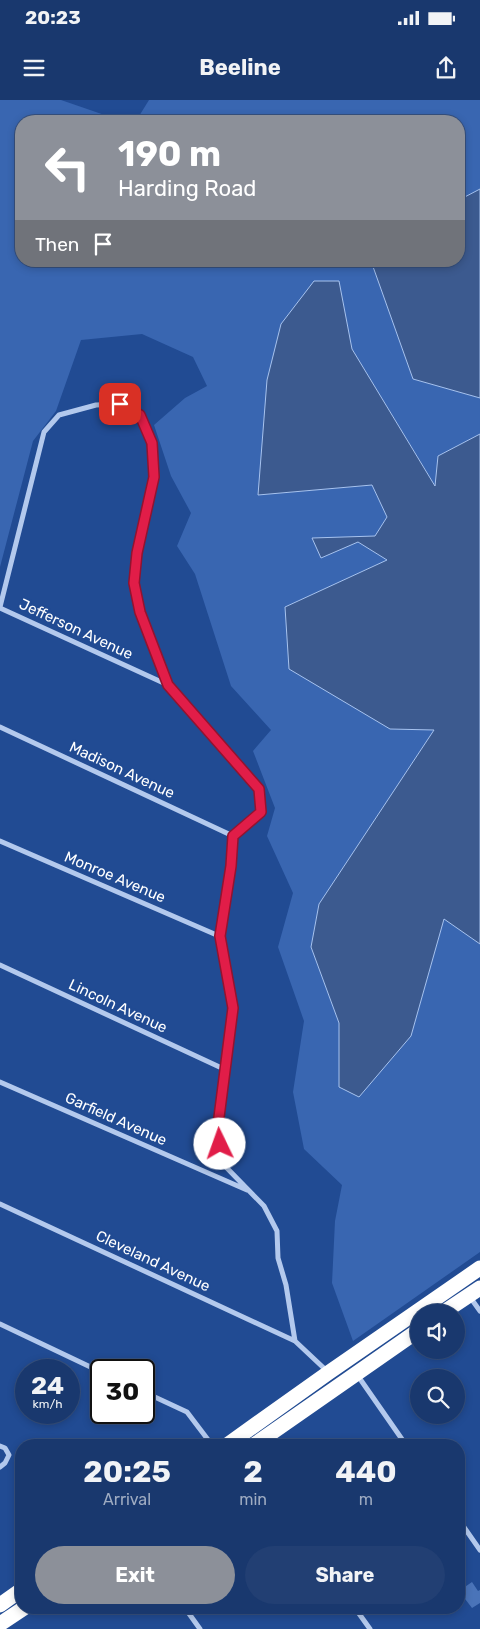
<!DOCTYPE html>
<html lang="en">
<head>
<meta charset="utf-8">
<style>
	body { margin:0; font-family:Rubik,sans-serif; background:#223f73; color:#f1f3f6; height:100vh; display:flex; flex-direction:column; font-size:19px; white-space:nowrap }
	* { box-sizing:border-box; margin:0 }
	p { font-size:16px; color:#9facc2 }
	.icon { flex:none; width:28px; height:28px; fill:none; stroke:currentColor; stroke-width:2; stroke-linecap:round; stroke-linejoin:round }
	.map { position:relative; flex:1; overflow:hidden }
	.details { position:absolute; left:15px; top:1339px; width:450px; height:175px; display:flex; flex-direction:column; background:#19386e; border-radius:20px; box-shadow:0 2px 8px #0003,0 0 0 1px #375281 }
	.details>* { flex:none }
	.guide { position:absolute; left:15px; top:15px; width:450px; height:152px; border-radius:20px; box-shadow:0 2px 8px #0003,0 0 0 1px #375281; background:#8c9099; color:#fff; overflow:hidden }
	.tools { position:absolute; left:410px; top:1204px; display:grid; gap:10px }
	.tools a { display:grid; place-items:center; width:55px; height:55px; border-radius:50%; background:#19386e; box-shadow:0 2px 8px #0003,0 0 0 1px #375281; font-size:25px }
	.speed { position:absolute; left:15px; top:1259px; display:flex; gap:10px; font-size:25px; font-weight:700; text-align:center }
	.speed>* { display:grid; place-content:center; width:65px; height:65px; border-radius:50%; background:#19386e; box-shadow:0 2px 8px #0003,0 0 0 1px #375281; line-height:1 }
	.speed small { font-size:12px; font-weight:400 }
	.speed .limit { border:2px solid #111; border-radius:8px; background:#fff; color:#111 }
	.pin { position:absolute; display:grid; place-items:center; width:42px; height:42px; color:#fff; margin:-21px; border-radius:10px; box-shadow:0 2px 8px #0006 }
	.me { position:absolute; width:55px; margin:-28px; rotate:357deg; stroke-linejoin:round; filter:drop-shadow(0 0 4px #0008) }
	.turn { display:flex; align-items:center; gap:18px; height:105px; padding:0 20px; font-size:22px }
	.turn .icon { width:65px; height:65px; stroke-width:2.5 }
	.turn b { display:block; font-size:35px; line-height:42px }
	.then { display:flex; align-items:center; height:48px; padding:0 20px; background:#0003; gap:10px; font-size:19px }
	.eta { display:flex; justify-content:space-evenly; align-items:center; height:85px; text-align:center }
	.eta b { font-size:30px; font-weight:700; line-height:35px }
	.cta { display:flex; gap:10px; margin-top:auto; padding:10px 20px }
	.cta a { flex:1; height:58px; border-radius:30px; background:#8c9099; color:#fff; font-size:20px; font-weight:700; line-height:58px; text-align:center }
	.cta a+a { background:#223f73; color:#f1f3f6 }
	.status { display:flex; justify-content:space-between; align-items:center; height:35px; padding:0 25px; background:#19386e; direction:ltr }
	.status svg { height:14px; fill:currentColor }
	header { display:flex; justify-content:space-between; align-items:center; height:65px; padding:0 20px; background:#19386e; font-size:22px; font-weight:700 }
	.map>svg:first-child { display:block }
</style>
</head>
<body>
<div class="status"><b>20:23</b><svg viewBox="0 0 49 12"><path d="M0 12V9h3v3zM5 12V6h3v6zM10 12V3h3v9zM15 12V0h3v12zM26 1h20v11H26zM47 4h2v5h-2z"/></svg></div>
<header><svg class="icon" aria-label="menu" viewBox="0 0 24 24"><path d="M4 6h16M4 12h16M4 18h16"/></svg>Beeline<svg class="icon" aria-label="share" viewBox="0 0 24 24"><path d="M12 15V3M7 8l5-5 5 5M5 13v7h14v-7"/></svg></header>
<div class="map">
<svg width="480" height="1529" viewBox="0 0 480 1529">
	<rect width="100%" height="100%" fill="#214b93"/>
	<path fill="#3966b1" d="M0 0H61L122 21H21V161H371L413 279 480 298V334L438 356 436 387 352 249 339 182 258 395 372 385 387 417 375 436 358 442 387 460 285 507 434 630 319 804 311 847 339 923V987L411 936 444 818 480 844V1152L353 1241 332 1183 335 1121 342 1085 304 1049 293 992 304 921 278 847 293 793 267 736 275 708 253 651 271 630 231 586 195 474 177 446 191 413 171 376 154 325 185 298 207 286 193 257 142 234 81 240 56 311 33 341 0 467Z
		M149 0H480V89L459 100V21H136Z"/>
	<path fill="#3c5a8f" stroke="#a7c3ef" d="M480 89V298L413 279 371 161H459V100Z
		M314 181H339L352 249 435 386 438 356 480 334V844L444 819 411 936 359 997 339 987V923L311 847 319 804 434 630 390 629 289 569 285 507 387 460 358 442 321 458 312 438 375 436 387 417 372 385 258 395 267 280 281 224Z"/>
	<path fill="#4a74b9" d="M472 1482 478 1491 480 1490V1503L472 1508 459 1491Z"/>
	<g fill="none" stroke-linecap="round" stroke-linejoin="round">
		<path stroke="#b3c9ed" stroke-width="5" d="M0 507 44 332 59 315 96 305 120 304 140 315 152 343 154 377 137 453 134 483 140 512 169 585 259 689 261 712 233 736 231 767 219 836 233 908 218 1025 222 1063 264 1106 277 1131 278 1158 286 1185 295 1241 328 1272
			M0 508 168 585
			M0 627 233 736
			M0 741 219 836
			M0 865 226 970
			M0 982 247 1090
			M0 1104 295 1241
			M470 1197 480 1211
			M0 1224 101 1272
			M358 1276 406 1345
			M144 1292 187 1312 212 1345
			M0 1346 5 1348 9 1355 5 1363 0 1367
			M459 1420 480 1450
			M185 1508 200 1529
			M355 1508 370 1529"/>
		<path stroke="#fff" stroke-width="15" d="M444 1212 480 1188
			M227 1345 328 1273 480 1168
			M254 1345 419 1230
			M0 1505 21 1490
			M0 1524 24 1508"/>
	</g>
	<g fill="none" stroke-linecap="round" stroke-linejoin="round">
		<g stroke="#92132f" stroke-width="12">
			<path id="route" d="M120 304 140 315 152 343 154 377 137 453 134 483 140 512 168 585 259 689 261 712 233 736 231 766 220 836 233 908 218 1025 220 1044"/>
		</g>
		<use href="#route" stroke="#e11d48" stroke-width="9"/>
	</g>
	<g text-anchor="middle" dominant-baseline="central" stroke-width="4" stroke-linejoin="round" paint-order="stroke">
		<g font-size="15" fill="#fff" stroke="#214b93">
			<text transform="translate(76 529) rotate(25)">Jefferson Avenue</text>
			<text transform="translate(122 670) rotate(25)">Madison Avenue</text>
			<text transform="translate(115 777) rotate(23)">Monroe Avenue</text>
			<text transform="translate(118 906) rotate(25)">Lincoln Avenue</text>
			<text transform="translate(116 1019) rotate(24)">Garfield Avenue</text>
			<text transform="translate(153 1161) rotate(25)">Cleveland Avenue</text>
		</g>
	</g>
</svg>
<div class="tools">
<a><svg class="icon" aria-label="sound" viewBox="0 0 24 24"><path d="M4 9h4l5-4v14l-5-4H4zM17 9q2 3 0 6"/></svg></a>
<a><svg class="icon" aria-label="search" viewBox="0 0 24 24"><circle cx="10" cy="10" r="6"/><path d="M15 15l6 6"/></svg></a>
</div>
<div class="speed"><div>24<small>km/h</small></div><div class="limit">30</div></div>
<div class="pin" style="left:120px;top:304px;background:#d93025"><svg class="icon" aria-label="arrive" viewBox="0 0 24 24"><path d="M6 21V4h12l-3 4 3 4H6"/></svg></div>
<svg class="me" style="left:220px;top:1044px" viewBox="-20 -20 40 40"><circle r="19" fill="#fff"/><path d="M0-13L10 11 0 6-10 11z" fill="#e11d48"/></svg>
<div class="guide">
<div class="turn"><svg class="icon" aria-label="left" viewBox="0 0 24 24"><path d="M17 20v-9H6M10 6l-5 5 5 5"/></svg><div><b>190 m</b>Harding Road</div></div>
<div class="then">Then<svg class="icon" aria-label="arrive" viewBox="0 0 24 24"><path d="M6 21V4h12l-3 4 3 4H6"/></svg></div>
</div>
<section class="details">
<div class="eta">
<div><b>20:25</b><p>Arrival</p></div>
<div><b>2</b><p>min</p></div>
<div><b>440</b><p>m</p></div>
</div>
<div class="cta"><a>Exit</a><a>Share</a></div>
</section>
</div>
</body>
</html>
